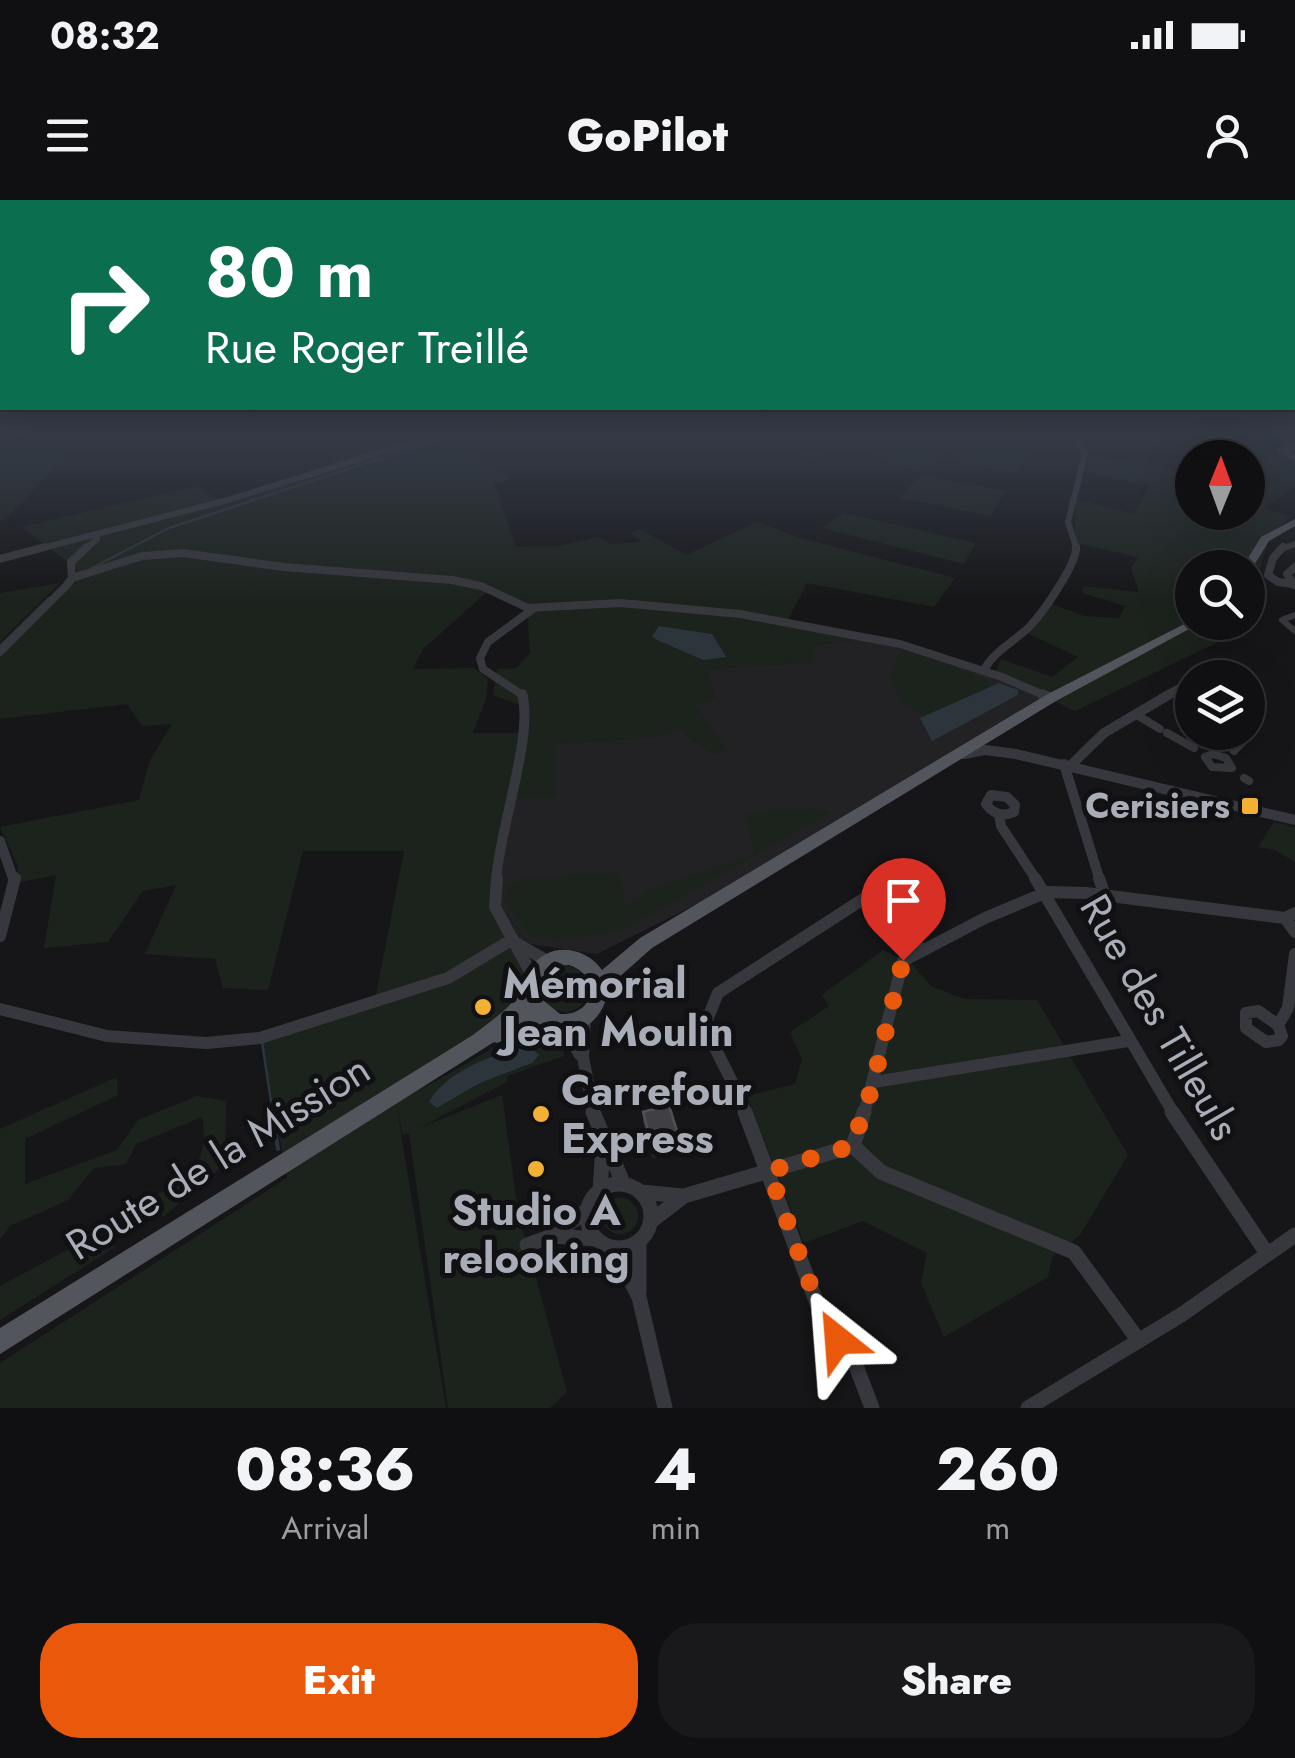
<!DOCTYPE html>
<html lang="en">
<head>
<meta charset="utf-8">
<style>
	body { margin:0; font-family:Jost,sans-serif; background:#19191b; color:#f1f3f6; height:100vh; display:flex; flex-direction:column; font-size:38px; white-space:nowrap }
	* { box-sizing:border-box; margin:0 }
	p { font-size:32px; color:#9c9d9f }
	.icon { flex:none; width:55px; height:55px; fill:none; stroke:currentColor; stroke-width:2; stroke-linecap:round; stroke-linejoin:round }
	.map { position:relative; height:1208px; overflow:hidden }
	.side { display:flex; flex-direction:column; background:#101012; flex:1 }
	.side>* { flex:none }
	.guide { position:absolute; left:0px; top:0px; width:1295px; height:210px; box-shadow:0 10px 40px #0002,0 0 0 2px #303032; background:#0b6e4f; color:#fff; overflow:hidden }
	.needle { width:65px; rotate:1deg }
	.buttons { position:absolute; left:1175px; top:240px; display:grid; gap:20px }
	.buttons a { display:grid; place-items:center; width:90px; height:90px; border-radius:50%; background:#101012; box-shadow:0 10px 40px #0002,0 0 0 2px #303032; font-size:50px }
	.pin { position:absolute; display:grid; place-items:center; width:85px; height:85px; color:#fff; margin:-102px -42px; border-radius:50% 50% 50% 0; rotate:-45deg; box-shadow:0 0 10px #0007 }
	.pin .icon { rotate:45deg }
	.me { position:absolute; width:110px; margin:-55px; rotate:332deg; stroke-linejoin:round; filter:drop-shadow(0 0 8px #0008) }
	.turn { display:flex; align-items:center; gap:35px; height:210px; padding:0 40px; font-size:45px }
	.turn .icon { width:130px; height:130px; stroke-width:2.5 }
	.turn b { display:block; font-size:70px; line-height:85px }
	.eta { display:flex; justify-content:space-evenly; align-items:center; height:170px; text-align:center }
	.eta b { font-size:60px; font-weight:800; line-height:70px }
	.button { display:flex; gap:20px; margin-top:auto; padding:20px 40px }
	.button a { flex:1; height:115px; border-radius:40px; background:#ea580c; color:#fff; font-size:40px; font-weight:800; line-height:115px; text-align:center }
	.button a+a { background:#19191b; color:#f1f3f6 }
	.status { display:flex; justify-content:space-between; align-items:center; height:70px; padding:0 50px; background:#101012; direction:ltr }
	.status svg { height:28px; fill:currentColor }
	header { display:flex; justify-content:space-between; align-items:center; height:130px; padding:0 40px; background:#101012; font-size:45px; font-weight:800 }
	.map>svg:first-child { display:block }
</style>
</head>
<body>
<div class="status"><b>08:32</b><svg viewBox="0 0 49 12"><path d="M0 12V9h3v3zM5 12V6h3v6zM10 12V3h3v9zM15 12V0h3v12zM26 1h20v11H26zM47 4h2v5h-2z"/></svg></div>
<header><svg class="icon" aria-label="menu" viewBox="0 0 24 24"><path d="M4 6h16M4 12h16M4 18h16"/></svg>GoPilot<svg class="icon" aria-label="person" viewBox="0 0 24 24"><circle cx="12" cy="8" r="4"/><path d="M4 21q1-7 8-7t8 7"/></svg></header>
<div class="map">
<svg width="1295" height="1208" viewBox="0 0 1295 1208">
	<rect width="100%" height="100%" fill="#161618"/>
	<path fill="#222225" d="M868 438 926 450 1046 497 701 702 597 754 530 744 498 702 511 598 556 544 651 537 678 529 714 554 727 551 694 505 707 469 814 462V445Z"/>
	<path fill="#1c231d" fill-rule="evenodd" d="M54 233H88L6 319 0 321V243Z
		M446 233H465L453 241 510 279 494 284 516 347 559 346 598 337 611 344 642 342 631 333 640 329 686 355 757 322 800 338 955 378 934 407 807 383 787 422 868 438 814 445 815 462 707 469 716 498 694 505 728 552 714 554 678 529 651 537 556 544V597L511 598 498 702 530 744 522 806 419 891 505 841 530 831H551L561 840 564 856 507 876V882L419 928 502 895 518 1012 567 1192 550 1208H448L409 933 403 935 397 909 446 1208H0V1163L287 978 262 843 374 805 404 651H303L268 790 223 788 215 759 145 754 176 685 143 691 108 742 44 748 56 675 16 683 18 666 0 627 139 600 150 560 172 524 142 526 127 504 0 519V454L78 370 22 327 196 286 218 299 334 265 332 253ZM487 392 527 411 530 453 516 468 497 469 493 495 525 507 524 533H473L486 499 488 479 474 468 413 469 423 449ZM659 426 712 434 704 460 657 440 653 436ZM530 847 532 863 480 883 437 908 429 902C461 877 488 850 530 847Z
		M744 233H876L948 257 973 246 931 233H1071L1083 252 1040 244 1016 274 944 259 914 271 845 247 812 260Z
		M1194 233H1295V244L1268 249 1295 261V287L1264 307 1291 317 1270 334 1248 409V368H1192V422L1244 423 1241 431 1075 511 995 473 1001 459 1052 477 1078 457 1027 433 1052 404 1084 416 1119 418 1125 406 1082 393 1083 386 1139 392 1131 368 1138 357 1074 343 1076 299 1134 314 1149 285 1088 273 1090 255 1182 272ZM1192 258H1248V312H1192Z
		M921 275 1006 291 990 316 899 298Z
		M844 313 976 343 964 364 822 328Z
		M60 383 0 442V393Z
		M902 449 990 481 983 497 936 519 903 505 890 476Z
		M815 609 832 612 625 729 557 741 531 736 504 702 506 688 521 679 620 673 625 706 651 688 755 654 746 613Z
		M1274 622 1295 627V662L1275 650 1258 647Z
		M883 750 913 765 931 786 964 799 1037 800 1128 955 1080 1035 1052 1057 1048 1077 944 1137 921 1083 927 1053 863 1021 804 1043 747 896 795 884 802 859 790 832 829 806 822 795Z
		M542 789a23 23 0 1 1 46 0a23 23 0 1 1-46 0Z
		M117 877 118 895 25 939V984L117 950 138 920 197 896 226 901 225 964 163 1017 148 1001C186 975 211 969 202 917L136 944 126 964 94 968 68 1000 10 1026 0 1040V929Z
		M602 1016a18 18 0 1 1 36 0a18 18 0 1 1-36 0Z
		M97 1034 115 1047 0 1120V1086Z"/>
	<path fill="#2c353c" d="M659 426 712 434 726 457 703 460 657 440 652 436Z
		M999 483 1018 490V495L932 541 920 518Z
		M530 847 539 855 532 863 480 883 437 908 429 902C444 873 498 850 530 847Z"/>
	<g fill="none" stroke-linecap="round" stroke-linejoin="round">
		<path stroke="#2c353c" stroke-width="2.5" d="M90 369 169 328 458 233
			M0 446 49 398
			M262 842 273 914"/>
		<path stroke="#2c353c" stroke-width="4" d="M272 912 278 949"/>
		<path stroke="#37383d" stroke-width="6" d="M1295 415 1282 420 1295 431"/>
		<path stroke="#37383d" stroke-width="8" d="M1137 515 1160 529
			M1167 533 1194 548
			M1234 551 1250 534
			M1213 554 1226 558 1232 568 1212 567 1205 557Z
			M1244 578 1249 581"/>
		<path stroke="#37383d" stroke-width="6" d="M1073 233 1085 254 1068 322 1077 350
			M1295 247 1280 251 1295 257
			M35 350 228 300 443 233
			M85 350 97 339
			M1279 350 1295 344"/>
		<path stroke="#37383d" stroke-width="8" d="M1283 347 1273 358 1268 375 1278 382 1292 384
			M0 359 45 347
			M72 378 142 356 183 353 284 367 452 380 481 386 528 408 621 403 740 414 900 444 1002 477 1046 496
			M1294 385 1287 374 1295 367
			M0 452 66 386 72 378 71 362 87 347
			M984 470C995 450 1013 443 1029 427 1042 414 1077 364 1076 347
			M524 496 483 469 480 458 488 442 533 409
			M1165 496 1185 485"/>
		<path stroke="#37383d" stroke-width="10" d="M1041 494 1051 498
			M964 554 985 550 1016 554 1295 620
			M1064 564 1100 681
			M1070 566 1104 533 1170 494
			M991 595 1007 597 1015 605 1014 612C1003 617 993 614 986 604Z
			M999 614 1001 626 1037 681
			M0 641 14 681
			M496 681C499 630 534 535 522 494"/>
		<path stroke="#37383d" stroke-width="12" d="M497 678 495 707 534 779
			M1035 678 1174 914
			M1099 678 1105 696
			M866 697 921 749
			M1295 713 1285 718 1295 732
			M0 736 15 678
			M516 743 549 762
			M0 809 107 836 206 843 260 838 448 778 513 739
			M1258 811 1278 825 1282 836 1279 840 1266 842 1246 828V813Z
			M585 815 583 857 594 914
			M561 823 580 855
			M1278 825 1288 808 1295 754
			M874 882 1128 841
			M746 914C735 883 717 856 705 825L718 793 891 681 904 688V693L879 709
			M864 914 903 761 985 718 1047 692 1086 693 1285 718"/>
		<path stroke="#37383d" stroke-width="15" d="M593 912 623 983
			M745 912 822 1117 855 1163 872 1208
			M1172 912 1266 1052
			M853 946 881 972 1074 1052 1139 1141
			M587 1016a32 32 0 1 1 64 0a32 32 0 1 1-64 0Z
			M600 991 603 945
			M641 992 683 996
			M650 1022 684 996 853 946 864 912
			M553 1036 597 1039
			M639 1042V1091
			M527 1045 552 1036 590 1008
			M615 1050 639 1097 665 1208
			M1028 1208 1181 1115 1295 1035"/>
		<path fill="#53555c" fill-rule="evenodd" d="M1295 319V326L1269 341 1251 370 1242 368 1261 337Z
			M1192 420V422H1202L1056 501 652 748 608 787C607 812 587 836 559 831 554 830 549 825 544 825 534 825 507 839 497 843L494 842 0 1154V1128L473 835C488 823 504 813 516 798 525 788 525 775 534 764 552 741 587 748 602 770L640 738 1046 495ZM569 765C602 776 595 816 560 814L544 801C540 781 548 765 569 765Z"/>
	</g>
	<path fill="#323236" d="M643 912 680 941V950L653 958 643 921Z"/>
	<path fill="#212124" d="M680 941V950L653 958V950Z"/>
	<path fill="#3f3f44" stroke="#4f5156" stroke-width="2.5" d="M669 905 680 941 653 950 643 912Z"/>
	<linearGradient id="sky" x2="0" y2="1"><stop stop-color="#0c0c0d"/><stop offset="0.58" stop-color="#363c48"/><stop offset="1" stop-color="#363c48" stop-opacity="0"/></linearGradient>
	<rect width="1295" height="402" fill="url(#sky)"/>
	<g fill="none" stroke-linecap="round" stroke-linejoin="round">
		<path stroke="#ea580c" stroke-width="18" stroke-dasharray="0 32.4" d="M838 1140 822 1117 769 971 852 946 872 888 903 760"/>
	</g>
	<g fill="#f2b134" stroke="#111113" stroke-width="4">
		<rect x="1240" y="596" width="20" height="20" rx="5"/>
		<circle cx="483" cy="807" r="10"/>
		<circle cx="541" cy="914" r="10"/>
		<circle cx="536" cy="969" r="10"/>
	</g>
	<g text-anchor="middle" dominant-baseline="central" stroke-width="10" stroke-linejoin="round" paint-order="stroke">
		<g font-size="35" font-weight="bold" fill="#a8adb8" stroke="#111113" text-anchor="end">
			<text x="1230" y="606">Cerisiers</text>
		</g>
		<g font-size="42" font-weight="bold" fill="#a8adb8" stroke="#111113" text-anchor="start">
			<text x="503" y="783">Mémorial<tspan x="503" dy="48">Jean Moulin</tspan></text>
			<text x="561" y="890">Carrefour<tspan x="561" dy="48">Express</tspan></text>
			<text x="536" y="1010" text-anchor="middle">Studio A<tspan x="536" dy="48">relooking</tspan></text>
		</g>
		<g font-size="42" fill="#a8adb8" stroke="#111113">
			<text transform="translate(1160 817) rotate(60)">Rue des Tilleuls</text>
			<text transform="translate(218 957) rotate(-32)">Route de la Mission</text>
		</g>
	</g>
</svg>
<div class="buttons">
<a><svg class="needle" viewBox="-14 -14 28 28"><path d="M0-13l5 13h-10z" fill="#e53935"/><path d="M0 13l5-13h-10z" fill="#9c9d9f"/></svg></a>
<a><svg class="icon" aria-label="search" viewBox="0 0 24 24"><circle cx="10" cy="10" r="6"/><path d="M15 15l6 6"/></svg></a>
<a><svg class="icon" aria-label="layers" viewBox="0 0 24 24"><path d="M12 4l9 5-9 5-9-5zM3 14l9 5 9-5"/></svg></a>
</div>
<div class="pin" style="left:903px;top:760px;background:#d93025"><svg class="icon" aria-label="arrive" viewBox="0 0 24 24"><path d="M6 21V4h12l-3 4 3 4H6"/></svg></div>
<svg class="me" style="left:838px;top:1140px" viewBox="-20 -20 40 40"><path d="M0-17L14 15 0 8-14 15z" fill="#ea580c" stroke="#fff" stroke-width="4"/></svg>
<div class="guide">
<div class="turn"><svg class="icon" aria-label="right" viewBox="0 0 24 24"><path d="M7 20v-9h11M14 6l5 5-5 5"/></svg><div><b>80 m</b>Rue Roger Treillé</div></div>
</div>
</div>
<section class="side">
<div class="eta">
<div><b>08:36</b><p>Arrival</p></div>
<div><b>4</b><p>min</p></div>
<div><b>260</b><p>m</p></div>
</div>
<div class="button"><a>Exit</a><a>Share</a></div>
</section>
</body>
</html>
